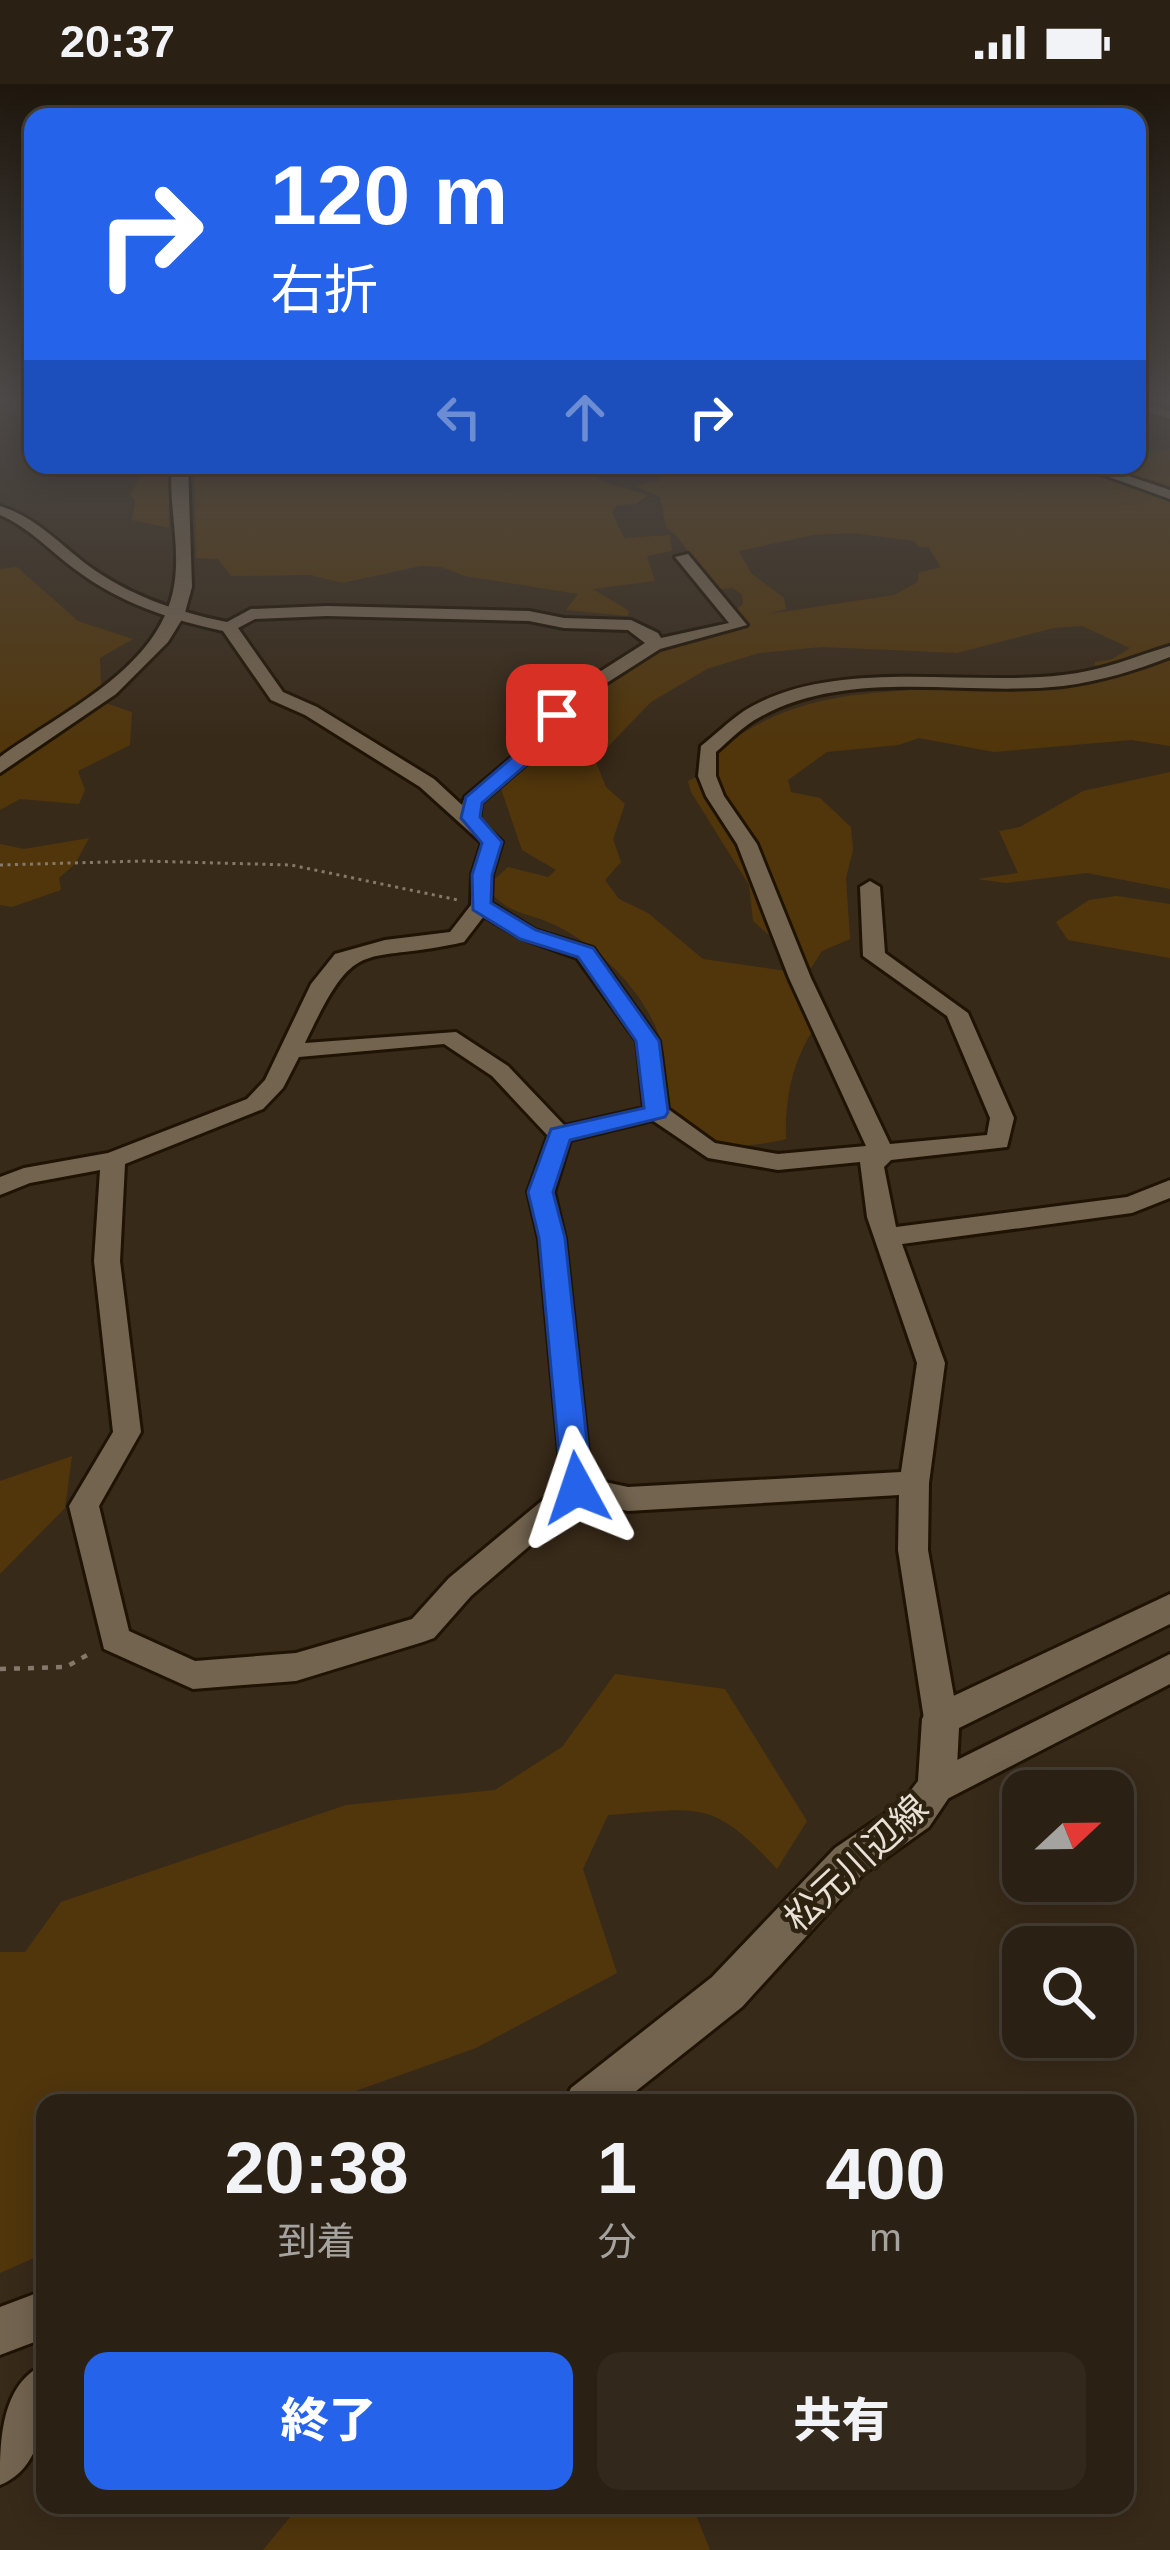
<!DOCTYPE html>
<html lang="ja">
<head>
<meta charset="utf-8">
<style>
	body { margin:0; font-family:Arial,"Noto Sans JP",sans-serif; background:#32281c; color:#f1f3f6; height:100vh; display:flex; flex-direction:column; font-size:45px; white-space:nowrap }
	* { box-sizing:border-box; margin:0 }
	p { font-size:39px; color:#a5a3a0 }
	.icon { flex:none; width:66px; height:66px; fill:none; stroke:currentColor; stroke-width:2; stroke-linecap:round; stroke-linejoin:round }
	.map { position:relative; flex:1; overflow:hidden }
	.side { position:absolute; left:36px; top:2010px; width:1098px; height:420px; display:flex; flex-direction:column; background:#2a2013; border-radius:24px; box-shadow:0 6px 30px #0003,0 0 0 3px #463e33 }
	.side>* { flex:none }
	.top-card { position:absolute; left:24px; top:24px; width:1122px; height:366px; border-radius:24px; box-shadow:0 6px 30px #0003,0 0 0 3px #463e33; background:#2563eb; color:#fff; overflow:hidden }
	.needle { width:78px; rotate:68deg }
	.fabs { position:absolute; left:1002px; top:1686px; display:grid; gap:24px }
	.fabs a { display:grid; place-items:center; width:132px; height:132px; border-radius:24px; background:#2a2013; box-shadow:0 6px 30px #0003,0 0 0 3px #463e33; font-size:60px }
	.pin { position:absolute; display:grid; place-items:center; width:102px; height:102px; color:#fff; margin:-51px; border-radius:24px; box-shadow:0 6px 18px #0006 }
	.me { position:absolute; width:132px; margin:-66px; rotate:355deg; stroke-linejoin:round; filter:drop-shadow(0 0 9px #0008) }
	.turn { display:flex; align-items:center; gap:42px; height:252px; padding:0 48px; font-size:54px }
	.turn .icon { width:156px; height:156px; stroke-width:2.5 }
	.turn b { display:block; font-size:84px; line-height:102px }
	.lanes { display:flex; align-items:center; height:114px; padding:0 48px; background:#0003; justify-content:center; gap:60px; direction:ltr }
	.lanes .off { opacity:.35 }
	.eta { display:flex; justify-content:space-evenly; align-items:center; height:204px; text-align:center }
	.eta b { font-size:72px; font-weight:800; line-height:84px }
	.action { display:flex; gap:24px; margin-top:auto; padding:24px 48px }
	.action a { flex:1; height:138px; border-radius:24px; background:#2563eb; color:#fff; font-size:48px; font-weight:800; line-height:138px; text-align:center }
	.action a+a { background:#32281c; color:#f1f3f6 }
	.status { display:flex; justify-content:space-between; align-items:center; height:84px; padding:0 60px; background:#2a2013; direction:ltr }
	.status svg { height:33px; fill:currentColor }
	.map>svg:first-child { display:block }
</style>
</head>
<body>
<div class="status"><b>20:37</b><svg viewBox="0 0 49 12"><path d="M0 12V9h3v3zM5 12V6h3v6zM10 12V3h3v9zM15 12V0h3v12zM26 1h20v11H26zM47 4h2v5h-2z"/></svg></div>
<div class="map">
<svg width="1170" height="2466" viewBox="0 0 1170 2466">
	<rect width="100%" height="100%" fill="#382a19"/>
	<path fill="#51360c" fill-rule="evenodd" d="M1170 365V662L1131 656 994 668 919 654 898 661 827 668 788 696 791 708 820 714 851 743 853 766 846 794 850 855 822 867 811 884 779 871 769 851 753 837 749 801 691 708 688 697 716 683 718 666C800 603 878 609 975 603 1015 600 1055 590 1095 584V578L1112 575 1130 564 1082 542 1054 544 957 569 822 563 759 569 707 585 651 618 595 676 606 703 625 720 613 755 621 778 605 796 619 815 648 829 703 875 787 887 815 943C792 978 785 1013 786 1055 732 1068 690 1065 663 1011 680 943 614 871 557 842 529 828 504 831 487 802L508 783 548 793 556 786 522 766 499 699C551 604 638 552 743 533L732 528 743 520 742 511 733 504 715 506 677 452 666 443 660 413 634 402 661 396 656 381H1137V369ZM850 449 915 457 918 463H928L941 483 918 489V498L894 511 769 530 786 525 784 514 751 489 739 467 814 451Z
		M150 381H169V444L132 436 135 417 130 410Z
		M194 381H588L589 389 606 399 649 411 636 420 617 422 612 428 624 454 670 451 672 467 647 472 655 497 593 505 629 527 628 532 566 526 578 510 465 492 441 483 421 482 342 499 311 491 231 492 218 475 196 474Z
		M17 483 78 537 133 555 100 574 102 618 132 628 130 661 78 687 85 706 79 720 20 715 0 726V485Z
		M1170 688V805L1087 789 1006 799 977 795 1018 789 999 747 1020 743 1083 707Z
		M89 754 75 780 59 794 61 806 12 823 0 821V760L24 765Z
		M1117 812 1170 820V874L1068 856 1056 838 1089 816Z
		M72 1372 65 1424 0 1490V1397Z
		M615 1590 725 1605 807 1737 777 1785C711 1713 699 1725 608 1731L583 1785 617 1889 476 1964 322 2019H45V2169L0 2189V1868H25L61 1818 346 1721 495 1706 562 1663Z
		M300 2421H692L710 2466H263Z"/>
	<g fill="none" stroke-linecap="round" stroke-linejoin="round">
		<g stroke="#1f1303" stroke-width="6">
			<path id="street" d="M1137 316 1170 327V335L1137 324Z
				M1076 381H1096L1170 406V415Z
				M0 422C35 433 58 458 86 480 128 511 176 528 227 538L251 525 327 522 529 527 564 534 631 536 658 549 661 554 729 539 675 473 688 470 747 541 660 565 580 616 548 661 481 719 479 736 502 758 492 791 491 819 535 846 593 864 659 957 668 1025 715 1059 778 1070 866 1062 789 894 737 760 706 712 698 692 701 662C715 651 729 637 744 627 832 572 965 603 1063 591 1102 587 1133 573 1170 562V573C1134 587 1101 597 1063 602 965 613 850 583 760 633 744 641 730 656 716 668V692L724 712 757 760 811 894 890 1060 987 1051 990 1034 947 932 863 872 860 803 870 797 880 803 885 869 968 929 1014 1034 1007 1063 891 1076 884 1083 896 1143 1127 1113 1170 1096V1114L1132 1129 902 1160 945 1279 929 1399 928 1466 958 1635 953 1645 941 1650 929 1645 924 1635 898 1466 899 1411 628 1427 582 1417 471 1512 434 1554 423 1558 296 1597 193 1605 104 1565 69 1422 113 1348 94 1177 100 1086 30 1099 0 1111V1093L24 1084 108 1069 247 1015 265 996 311 900 335 870 385 856 450 848 471 821 472 791 482 759 420 703 305 631 271 616 223 547C171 536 120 519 76 486 50 467 30 444 0 431ZM327 532 529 537 564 544 628 546 645 559 568 608 536 653 465 713 462 721 434 695 317 623 283 608 238 544 255 535ZM484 832 521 854 577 874 637 957 644 1024 565 1042 508 982 456 948 305 959C358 847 359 882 464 858ZM444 960 492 992 548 1052 528 1108 539 1155 562 1400 449 1494 412 1535 296 1569 195 1577 129 1547 99 1422 141 1348 120 1177 125 1080 263 1025 283 1004 299 973ZM652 1036 708 1074 778 1086 860 1078 867 1133 917 1279 901 1388 628 1403 591 1395 565 1155 554 1108 570 1056Z
				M1170 1570V1600L949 1714 937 1718 925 1714 920 1703 925 1692Z
				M45 2280C45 2323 47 2382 0 2401 0 2358 0 2300 45 2280Z"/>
		</g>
		<g stroke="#1f1303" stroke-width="6">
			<path id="secondary" d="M172 381H188L192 503 184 532 168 558 116 610 0 689V673C61 628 160 585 174 502 181 462 168 421 172 381Z
				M1170 1510V1540L959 1644 956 1703 929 1743 863 1790 742 1923 621 2019H564L571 2004 712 1893 835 1764 901 1719 918 1697 922 1635 928 1624Z
				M45 2206V2254L0 2271V2223Z"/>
		</g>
		<path stroke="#85796b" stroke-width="3" stroke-dasharray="3 4.5" stroke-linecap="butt" d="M0 781 143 777 291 781 458 816"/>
		<path stroke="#85796b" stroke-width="4.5" stroke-dasharray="6 8" stroke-linecap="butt" d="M0 1585 66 1583 89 1570"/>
		<use href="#street" fill="#736450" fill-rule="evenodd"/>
		<use href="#secondary" fill="#736450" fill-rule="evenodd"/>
	</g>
	<linearGradient id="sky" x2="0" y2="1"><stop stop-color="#1f170e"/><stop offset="0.48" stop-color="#4d4a49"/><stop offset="1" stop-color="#4d4a49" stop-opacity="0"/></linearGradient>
	<rect width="1170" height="658" fill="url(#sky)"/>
	<path fill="#2563eb" stroke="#184099" stroke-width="3" d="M551 627 566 631 549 661 482 719 480 733 502 758 492 791 491 819 536 846 593 864 659 957 668 1028 665 1033 570 1056 553 1108 565 1154 592 1404 588 1412H567L562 1404 539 1154 528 1108 551 1045 644 1024 636 957 578 873 520 855 473 826 472 791 482 759 461 734 466 713 535 654Z"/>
	<g text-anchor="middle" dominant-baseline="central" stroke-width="9" stroke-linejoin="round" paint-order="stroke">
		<g font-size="36" fill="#e9e1d6" stroke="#2d210f">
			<text transform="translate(856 1779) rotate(-43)">松元川辺線</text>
		</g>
	</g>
</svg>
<div class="fabs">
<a><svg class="needle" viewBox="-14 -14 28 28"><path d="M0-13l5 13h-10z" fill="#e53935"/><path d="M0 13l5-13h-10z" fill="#a5a3a0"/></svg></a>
<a><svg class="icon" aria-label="search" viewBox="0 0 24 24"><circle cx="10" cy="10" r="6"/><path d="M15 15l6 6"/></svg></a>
</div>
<div class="pin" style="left:557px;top:631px;background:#d93025"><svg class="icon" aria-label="arrive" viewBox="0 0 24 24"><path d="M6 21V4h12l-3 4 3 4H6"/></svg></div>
<svg class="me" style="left:577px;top:1404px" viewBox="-20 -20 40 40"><path d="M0-17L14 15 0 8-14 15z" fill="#2563eb" stroke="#fff" stroke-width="4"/></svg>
<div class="top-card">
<div class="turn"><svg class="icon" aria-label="right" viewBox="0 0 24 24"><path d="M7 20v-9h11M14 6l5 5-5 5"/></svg><div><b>120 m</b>右折</div></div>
<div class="lanes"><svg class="icon off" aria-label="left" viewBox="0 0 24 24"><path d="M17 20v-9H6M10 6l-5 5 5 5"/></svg><svg class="icon off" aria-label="ahead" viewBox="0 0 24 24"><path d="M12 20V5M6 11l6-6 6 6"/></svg><svg class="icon" aria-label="right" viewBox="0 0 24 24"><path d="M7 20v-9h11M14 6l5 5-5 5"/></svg></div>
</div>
<section class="side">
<div class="eta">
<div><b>20:38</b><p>到着</p></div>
<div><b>1</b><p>分</p></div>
<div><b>400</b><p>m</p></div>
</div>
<div class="action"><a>終了</a><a>共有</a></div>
</section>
</div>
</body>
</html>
